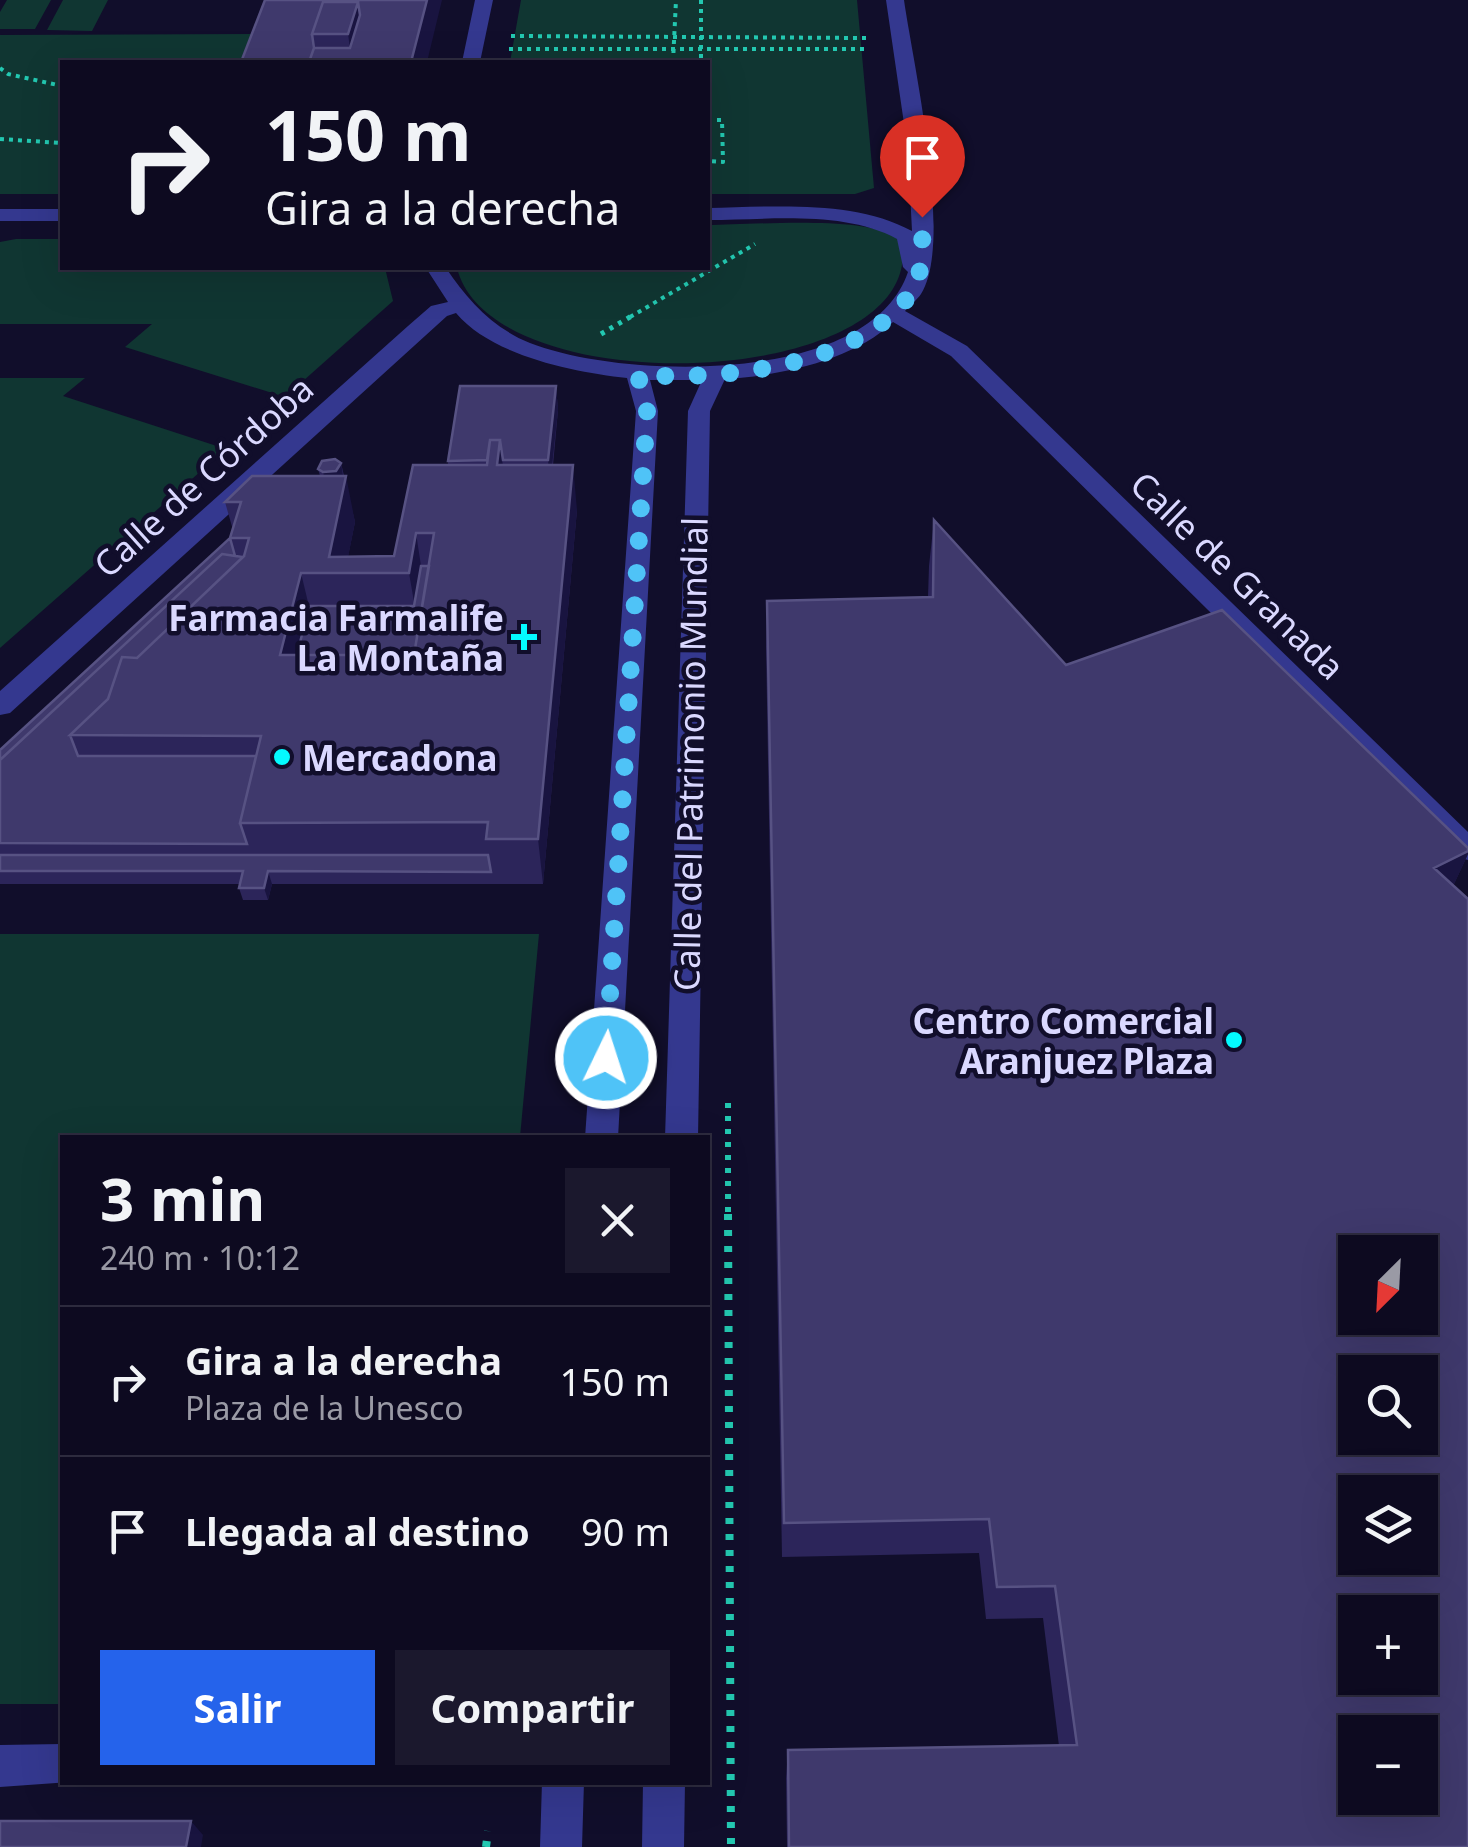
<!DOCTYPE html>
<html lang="es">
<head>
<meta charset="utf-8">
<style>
	body { margin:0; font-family:"Noto Sans",sans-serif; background:#1b182d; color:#f1f3f6; height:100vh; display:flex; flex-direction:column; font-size:38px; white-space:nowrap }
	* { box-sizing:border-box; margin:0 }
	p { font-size:32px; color:#9a9aa5 }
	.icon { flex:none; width:55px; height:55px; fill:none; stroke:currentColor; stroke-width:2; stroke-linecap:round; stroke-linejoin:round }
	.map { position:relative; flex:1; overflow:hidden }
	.drawer { position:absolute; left:60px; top:1135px; width:650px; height:650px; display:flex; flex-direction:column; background:#0d0a20; border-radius:0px; box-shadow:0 10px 40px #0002,0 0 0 2px #2d2b3e }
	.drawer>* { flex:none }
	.hud { position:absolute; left:60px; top:60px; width:650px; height:210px; border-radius:0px; box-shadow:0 10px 40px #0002,0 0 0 2px #2d2b3e; background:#0d0a20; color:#f1f3f6; overflow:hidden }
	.needle { width:65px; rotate:204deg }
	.buttons { position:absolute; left:1338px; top:1235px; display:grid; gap:20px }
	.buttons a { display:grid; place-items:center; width:100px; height:100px; border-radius:0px; background:#0d0a20; box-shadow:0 10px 40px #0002,0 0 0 2px #2d2b3e; font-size:50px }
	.pin { position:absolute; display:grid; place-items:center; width:85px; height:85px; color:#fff; margin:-102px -42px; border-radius:50% 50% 50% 0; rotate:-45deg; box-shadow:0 0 10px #0007 }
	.pin .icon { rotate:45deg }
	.me { position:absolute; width:110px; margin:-55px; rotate:4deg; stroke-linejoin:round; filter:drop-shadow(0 0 8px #0008) }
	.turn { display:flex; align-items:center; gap:35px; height:210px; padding:0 40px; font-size:45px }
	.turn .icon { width:130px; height:130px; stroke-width:2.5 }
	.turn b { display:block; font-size:70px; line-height:85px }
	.round { display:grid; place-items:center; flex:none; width:105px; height:105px; border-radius:0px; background:#1b182d }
	.head { display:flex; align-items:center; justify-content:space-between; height:170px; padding:0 40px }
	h1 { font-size:60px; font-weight:700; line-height:75px }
	.action { display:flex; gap:20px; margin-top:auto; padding:20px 40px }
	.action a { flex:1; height:115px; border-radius:0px; background:#2563eb; color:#fff; font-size:40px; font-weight:700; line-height:115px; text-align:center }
	.action a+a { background:#1b182d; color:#f1f3f6 }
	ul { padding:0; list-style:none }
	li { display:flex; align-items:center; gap:30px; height:150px; padding:0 40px; border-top:2px solid #2d2b3e }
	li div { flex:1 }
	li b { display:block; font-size:38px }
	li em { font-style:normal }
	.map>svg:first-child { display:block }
</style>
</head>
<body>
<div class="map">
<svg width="1468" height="1847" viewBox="0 0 1468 1847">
	<rect width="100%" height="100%" fill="#110e2b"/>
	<path fill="#103632" d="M7 0H51L35 29H0V12Z
		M63 0H108L92 31 47 30Z
		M521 0H857L874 188 855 194H708V62H510Z
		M251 34 240 62H62V194H0V35Z
		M708 225C749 225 864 215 895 237 903 243 904 255 902 265 881 391 490 400 457 268H708Z
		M16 239H62V268H385L393 301 285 397 125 347 152 324H0V242Z
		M0 378H85L63 396 226 449 0 648Z
		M0 934H539L520 1137 62 1138V1704H0Z"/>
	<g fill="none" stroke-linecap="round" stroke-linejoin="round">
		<path stroke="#23c8b1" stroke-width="4" stroke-dasharray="4 5" stroke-linecap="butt" d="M701 0V62
			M511 36 866 38
			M509 49H868
			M673 62 676 0
			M0 68 8 74 62 86
			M708 120H722L723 162 708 161
			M0 139 62 143
			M630 317 755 244"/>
		<path stroke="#23c8b1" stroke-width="5" stroke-dasharray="4 6" stroke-linecap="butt" d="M601 334 635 314"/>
		<path stroke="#23c8b1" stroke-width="6" stroke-dasharray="5 8" stroke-linecap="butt" d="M728 1103V1216"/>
		<path stroke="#23c8b1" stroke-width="8" stroke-dasharray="6 10" stroke-linecap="butt" d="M728 1214 731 1847
			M486 1847 488 1831"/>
		<path fill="#34388f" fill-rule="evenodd" d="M475 0H493L480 62H462Z
			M886 0H904C913 63 954 242 921 294 917 300 910 305 905 311L967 346 1468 832V860L1458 857 951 356 893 322C854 360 779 376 725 379L710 411 698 1138H665L688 411 702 380H650L658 411 618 1138H585L636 411 627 378C574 372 492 356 456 313L447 316 10 713 0 715V691L408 326 431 306 448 302 426 268H446C468 300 491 327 530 343 621 379 869 387 908 272L903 267 897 239C844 210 767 220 708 220V208C772 207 854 199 912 231L908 151Z
			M0 209H62V221H0Z
			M62 1744V1782H70L0 1787V1745Z
			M542 1782H584L582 1847H540Z
			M643 1782H685L684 1847H642Z"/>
	</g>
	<path fill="#2c255a" d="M265 0 427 62H241Z
		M556 386 558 410 553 465 577 510 543 884H272L268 900H243L239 888 240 884H0V750L230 538 233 530 225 502 320 476 318 469 341 463 355 522 348 556H394L448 465V461Z
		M934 520 1066 665 1468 848V854L1453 886 1468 1847H787L786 1778 788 1750 1059 1746 1043 1618 986 1619 979 1553 782 1557 766 647 767 601 928 597 929 566Z"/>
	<path fill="#191440" d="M427 0H442L427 62H411Z
		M358 2 367 57 352 62 348 34Z
		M556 386 558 410 550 485 548 460Z
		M500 440 505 485 497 465Z
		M341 463 343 476 326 485 323 472Z
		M573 465 577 510 543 884 538 839Z
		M346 476 355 522 345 573 329 557Z
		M416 533 423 579 417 619 409 573Z
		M301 573 312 619 295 689 280 655Z
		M1468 851V854L1449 895 1434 868Z
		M268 871 272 884 268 900 264 888Z
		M191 1821 203 1835 201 1847H186Z"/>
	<path fill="#3f396c" stroke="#575283" stroke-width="2.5" fill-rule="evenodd" d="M265 0H330L329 2H323L312 34 314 48 309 62H241Z
		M330 0H427L411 62H309L314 48H350L360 15 358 2H329Z
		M323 2H358L348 34H312Z
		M460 386H556L548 460H503L500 440H490L487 460 448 461Z
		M490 440H500L497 465H573L538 839H486L488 822 240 823 261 736 70 735 108 699 122 657 137 658 244 556 249 538H230L241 502H225L252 476H346L329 557 394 556 413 465H487ZM416 533H434L414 655H280L301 573H409Z
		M335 459 341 463 336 471 323 472 318 469 322 461Z
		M934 520 1066 665 1222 610 1468 848V851L1434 868 1468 899V1847H789L788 1750 1077 1745 1055 1586 997 1587 989 1519 784 1523 767 601 933 597ZM1355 1252H1420V1318H1355ZM1355 1372H1420V1438H1355ZM1355 1492H1420V1558H1355ZM1355 1612H1420V1678H1355ZM1355 1732H1420V1798H1355Z
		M230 538 235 556 222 554 0 760V750Z
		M222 554 243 557 137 658 122 657 108 699 70 735 78 756H256L240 823 247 844 0 843V760Z
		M421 566H429L414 655H297L309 606H414Z
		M0 855H488L491 872 268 871 264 888H239L243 871H0Z
		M0 1821H191L186 1847H0Z"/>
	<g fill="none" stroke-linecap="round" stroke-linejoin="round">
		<path stroke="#4fc3f7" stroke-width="18" stroke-dasharray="0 32.4" d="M606 1058 647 411 638 375C720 380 859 368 911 293 925 272 922 241 922 217"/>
	</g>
	<g fill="#04faff" stroke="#110e2b" stroke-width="4">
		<path d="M519 622h10v10h10v10h-10v10h-10v-10h-10v-10h10z"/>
		<circle cx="282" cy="757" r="10"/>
		<circle cx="1234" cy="1040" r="10"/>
	</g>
	<g text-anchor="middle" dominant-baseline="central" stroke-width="9" stroke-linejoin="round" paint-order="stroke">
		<g font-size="35" fill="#dad8ff" stroke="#110e2b">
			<text transform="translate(203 476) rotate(-42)">Calle de Córdoba</text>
			<text transform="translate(1238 575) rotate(44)">Calle de Granada</text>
			<text transform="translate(690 754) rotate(-89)">Calle del Patrimonio Mundial</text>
		</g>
		<g font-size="35" font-weight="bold" fill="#dad8ff" stroke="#110e2b" text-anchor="end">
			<text x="504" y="617">Farmacia Farmalife<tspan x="504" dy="40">La Montaña</tspan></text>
			<text x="302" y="757" text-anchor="start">Mercadona</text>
			<text x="1214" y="1020">Centro Comercial<tspan x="1214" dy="40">Aranjuez Plaza</tspan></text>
		</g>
	</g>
</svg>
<div class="buttons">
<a><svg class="needle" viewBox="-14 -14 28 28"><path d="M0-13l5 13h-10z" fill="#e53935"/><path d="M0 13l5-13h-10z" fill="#9a9aa5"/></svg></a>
<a><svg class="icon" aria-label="search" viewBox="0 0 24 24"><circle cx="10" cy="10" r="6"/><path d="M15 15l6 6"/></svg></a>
<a><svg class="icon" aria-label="layers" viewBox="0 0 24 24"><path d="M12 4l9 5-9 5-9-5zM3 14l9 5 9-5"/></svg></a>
<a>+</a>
<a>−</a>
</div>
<div class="pin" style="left:922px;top:217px;background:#d93025"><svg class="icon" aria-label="arrive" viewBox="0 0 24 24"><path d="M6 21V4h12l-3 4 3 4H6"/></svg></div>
<svg class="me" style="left:606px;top:1058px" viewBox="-20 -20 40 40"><circle r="17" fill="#4fc3f7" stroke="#fff" stroke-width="3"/><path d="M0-11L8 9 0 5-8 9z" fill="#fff"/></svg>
<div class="hud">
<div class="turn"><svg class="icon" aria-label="right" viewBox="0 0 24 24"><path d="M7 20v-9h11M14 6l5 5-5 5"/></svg><div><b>150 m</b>Gira a la derecha</div></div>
</div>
<section class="drawer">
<div class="head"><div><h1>3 min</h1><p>240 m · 10:12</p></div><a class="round"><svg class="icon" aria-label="close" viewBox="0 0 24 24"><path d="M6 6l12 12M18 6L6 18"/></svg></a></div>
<ul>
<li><svg class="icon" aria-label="right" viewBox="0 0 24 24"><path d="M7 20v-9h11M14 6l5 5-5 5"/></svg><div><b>Gira a la derecha</b><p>Plaza de la Unesco</p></div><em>150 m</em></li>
<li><svg class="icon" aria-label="arrive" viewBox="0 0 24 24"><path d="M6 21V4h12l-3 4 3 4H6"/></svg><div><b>Llegada al destino</b></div><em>90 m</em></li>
</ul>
<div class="action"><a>Salir</a><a>Compartir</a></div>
</section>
</div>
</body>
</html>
